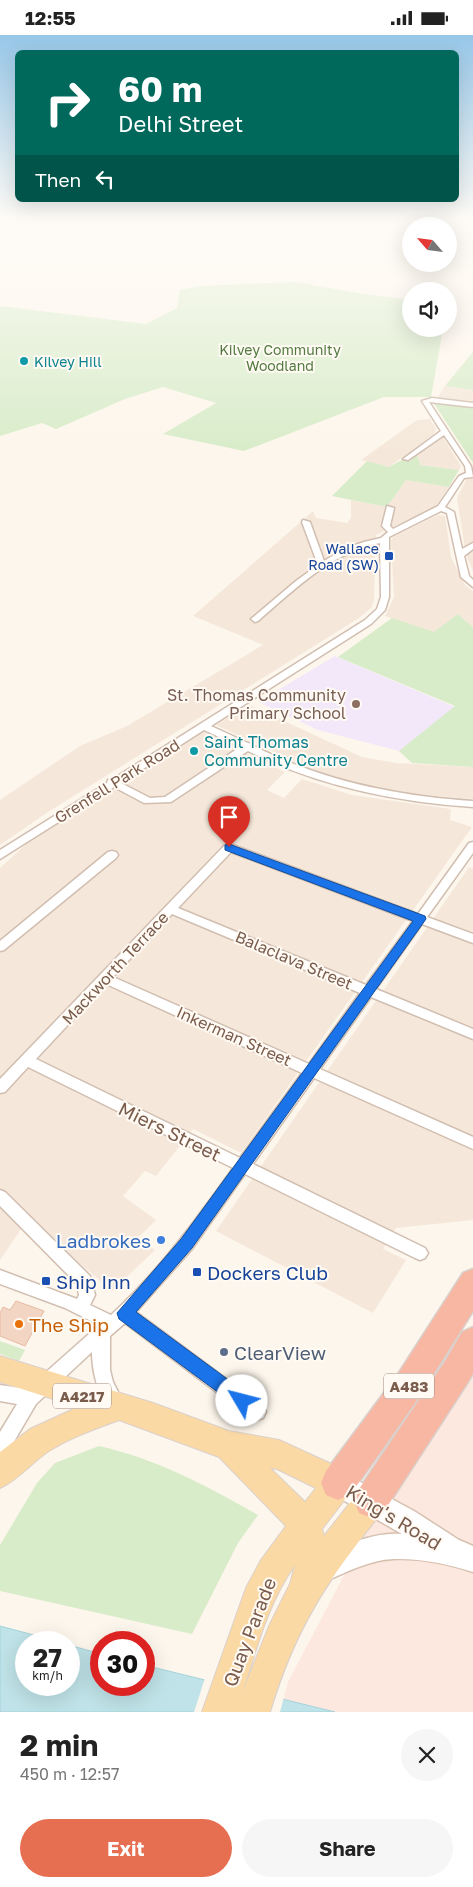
<!DOCTYPE html>
<html lang="en">
<head>
<meta charset="utf-8">
<style>
	body { margin:0; font-family:"Golos Text",sans-serif; background:#f6f6f6; color:#222; height:100vh; display:flex; flex-direction:column; font-size:19px; white-space:nowrap }
	* { box-sizing:border-box; margin:0 }
	p { font-size:16px; color:#767676 }
	.icon { flex:none; width:28px; height:28px; fill:none; stroke:currentColor; stroke-width:2; stroke-linecap:round; stroke-linejoin:round }
	.map { position:relative; height:1677px; overflow:hidden }
	.drawer { display:flex; flex-direction:column; background:#fff; flex:1 }
	.drawer>* { flex:none }
	.hud { position:absolute; left:15px; top:15px; width:444px; height:152px; border-radius:8px; box-shadow:0 5px 20px #0002; background:#00695c; color:#fff; overflow:hidden }
	.needle { width:32px; rotate:298deg }
	.tools { position:absolute; left:402px; top:182px; display:grid; gap:10px }
	.tools a { display:grid; place-items:center; width:55px; height:55px; border-radius:50%; background:#fff; box-shadow:0 5px 20px #0002; font-size:25px }
	.speed { position:absolute; left:15px; top:1596px; display:flex; gap:10px; font-size:25px; font-weight:700; text-align:center }
	.speed>* { display:grid; place-content:center; width:65px; height:65px; border-radius:50%; background:#fff; box-shadow:0 5px 20px #0002; line-height:1 }
	.speed small { font-size:12px; font-weight:400 }
	.speed .limit { border:8px solid #d22; background:#fff; color:#111 }
	.pin { position:absolute; display:grid; place-items:center; width:42px; height:42px; color:#fff; margin:-51px -21px; border-radius:50% 50% 50% 0; rotate:-45deg; box-shadow:0 0 5px #0007 }
	.pin .icon { rotate:45deg }
	.me { position:absolute; width:55px; margin:-28px; rotate:307deg; stroke-linejoin:round; filter:drop-shadow(0 0 4px #0008) }
	.turn { display:flex; align-items:center; gap:18px; height:105px; padding:0 20px; font-size:22px }
	.turn .icon { width:65px; height:65px; stroke-width:2.5 }
	.turn b { display:block; font-size:35px; line-height:42px }
	.then { display:flex; align-items:center; height:48px; padding:0 20px; background:#0003; gap:10px; font-size:19px }
	.round { display:grid; place-items:center; flex:none; width:52px; height:52px; border-radius:26px; background:#f6f6f6 }
	.headline { display:flex; align-items:center; justify-content:space-between; height:85px; padding:0 20px }
	h1 { font-size:30px; font-weight:700; line-height:38px }
	.cta { display:flex; gap:10px; margin-top:auto; padding:10px 20px }
	.cta a { flex:1; height:58px; border-radius:30px; background:#e76f51; color:#fff; font-size:20px; font-weight:700; line-height:58px; text-align:center }
	.cta a+a { background:#f6f6f6; color:#222 }
	.status { display:flex; justify-content:space-between; align-items:center; height:35px; padding:0 25px; background:#fff; direction:ltr }
	.status svg { height:14px; fill:currentColor }
	.map>svg:first-child { display:block }
</style>
</head>
<body>
<div class="status"><b>12:55</b><svg viewBox="0 0 49 12"><path d="M0 12V9h3v3zM5 12V6h3v6zM10 12V3h3v9zM15 12V0h3v12zM26 1h20v11H26zM47 4h2v5h-2z"/></svg></div>
<div class="map">
<svg width="473" height="1677" viewBox="0 0 473 1677">
	<rect width="100%" height="100%" fill="#fdf6ec"/>
	<path fill="#f5e8da" d="M445 351 473 355V368L437 363Z
		M430 384 436 394 434 399 389 432 361 425 417 385Z
		M443 402 461 431 459 435 419 430 420 427 416 420Z
		M467 443 473 444V536L466 520 457 463Z
		M406 445 449 452 435 472 376 500 374 566 371 573 359 583 48 777 0 810V765L80 711 127 691 263 610 193 581 313 476 316 483 347 488 351 483V465L387 472Z
		M438 480 445 481 451 522 465 550 473 556V592L458 579 434 598 385 581 394 562 391 506 393 502Z
		M249 670 362 722 396 728 473 732V764L426 760 355 749 324 740 216 690Z
		M201 696 285 737 267 755 284 763 302 744 352 760 451 774 450 785 472 792 241 1118 193 1094 156 1141 145 1136 123 1161 156 1185 138 1203 155 1215 112 1256 28 1184 0 1225V833L36 800Z
		M469 832 473 834V1185L396 1193 383 1214 406 1225 373 1278 216 1196Z"/>
	<path fill="#fde8e0" d="M473 1303V1677H335L283 1666 288 1647 412 1411Z"/>
	<path fill="#f3e8fa" d="M335 621 455 672 399 716 318 695 258 667Z"/>
	<path fill="#d8ecc9" d="M295 247 363 259 411 265V294H443L431 362H384L244 416 163 399 216 368 163 352 125 364 56 394 42 388 0 401V271L146 289 177 273 180 255 201 251Z
		M473 317V355L445 351Z
		M433 367 473 373V428Z
		M416 420 420 427 419 430 459 435 449 452 406 445 387 472 332 461 367 426 389 432 402 425 411 426 412 423Z
		M458 579 473 592V732L412 728 399 716 455 671 338 622 392 583 434 597Z
		M0 1306 25 1315 19 1326 0 1319Z
		M99 1411C157 1424 207 1451 258 1480L238 1508 192 1599 0 1556V1510L37 1448 55 1428Z"/>
	<path fill="#bfe3e8" stroke="#a5d3da" d="M0 1591 60 1607 26 1608V1650H69V1610L101 1619V1650H144V1630L335 1677H0Z"/>
	<path fill="#fdf6ec" d="M205 1643 284 1662 280 1677H194Z"/>
	<path fill="#f3d5c3" stroke="#e6bba3" d="M16 1266 44 1276 25 1311 0 1301V1278L3 1272 10 1275Z"/>
	<g fill="none" stroke-linecap="round" stroke-linejoin="round">
		<g stroke="#d1beb0" stroke-width="3">
			<path id="street" d="M432 363 473 368V372L429 367 471 431 473 442 464 443 445 472 454 477 462 514 473 508V514L464 521 469 541 473 545V552L461 542 447 478 441 476 389 502V562L385 575 371 589 211 691 248 708 252 709 254 711C322 746 397 761 473 766V772C395 767 318 751 248 716L171 767 144 768 114 752 0 824V815L107 748 108 745 113 744 365 585 377 574 381 562 380 508C332 517 294 555 258 586L255 587 251 584 296 546 318 530 302 487 303 485 310 487 324 526 346 513 364 507 381 503 388 497 382 491 387 471 394 473 390 491 393 494 438 471 459 441 466 438 465 431 444 400 408 425 403 424 441 396 422 366ZM204 695 240 712 165 762 150 763 121 748Z
				M473 807V818L427 882 473 899V908L422 889 376 954 473 994V1004L371 962 320 1034 473 1102V1114L314 1043 253 1129 425 1213 428 1218 425 1223 420 1225 415 1223 245 1139 192 1214 136 1277 263 1371 266 1377 263 1383 257 1385 251 1383 125 1288 110 1301V1335L113 1347 123 1367 121 1373 115 1375C98 1368 92 1334 92 1317L36 1369 6 1420 0 1423V1397L17 1369 0 1366V1350L27 1354 99 1290 65 1273 0 1249V1235L77 1264 79 1260 77 1249 0 1171V1155L5 1157 90 1241 95 1260 90 1270 111 1280C158 1237 196 1185 233 1133L28 1032 5 1057 0 1058V1044L225 810H233L418 879 469 808ZM231 817 413 886 366 950 178 873ZM172 879 360 958 309 1029 113 942ZM106 949 302 1038 240 1123 36 1024Z
				M112 816 116 817 118 820 116 823 4 915 0 916V906L108 817Z"/>
		</g>
		<g stroke="#d6c0b0" stroke-width="3">
			<path id="secondary" d="M338 1435 414 1476 459 1505 473 1511V1537C449 1529 419 1523 393 1524 371 1525 346 1537 326 1546L316 1542 312 1532 316 1522C342 1512 374 1496 402 1499L329 1457 325 1448 329 1439Z"/>
		</g>
		<g stroke="#dad1cd" stroke-width="2">
			<path id="primary" d="M0 1321 153 1368 229 1396 279 1405 349 1437 353 1448 349 1459 322 1494 324 1501 360 1455 371 1451 382 1455 386 1466 382 1477C328 1544 295 1593 270 1677H236L240 1665 236 1677H202L246 1553 261 1525 286 1491 219 1422 119 1385C95 1394 71 1402 49 1416 32 1427 18 1445 0 1453V1417L30 1394 78 1372 0 1347ZM270 1433 277 1434 316 1453 305 1467ZM295 1530 290 1549 269 1591 243 1656C257 1612 268 1568 295 1530Z"/>
		</g>
		<g stroke="#dad1cd" stroke-width="3">
			<path id="highway" d="M473 1234V1276L420 1361 350 1460 338 1465 326 1460 321 1448 326 1436 398 1339 463 1238Z
				M473 1292V1338L468 1347 383 1478 371 1483 359 1478 354 1466 359 1454 446 1325 462 1297Z"/>
		</g>
		<use href="#street" fill="#fff" fill-rule="evenodd"/>
		<use href="#secondary" fill="#fff" fill-rule="evenodd"/>
		<use href="#primary" fill="#fbd9a5" fill-rule="evenodd"/>
		<use href="#highway" fill="#f7b7a3" fill-rule="evenodd"/>
	</g>
	<linearGradient id="sky" x2="0" y2="1"><stop stop-color="#97c7e8"/><stop offset="0.44" stop-color="#fefbf6"/><stop offset="1" stop-color="#fefbf6" stop-opacity="0"/></linearGradient>
	<rect width="473" height="419" fill="url(#sky)"/>
	<path fill="#1a73e8" stroke="#114b97" d="M229 809 425 881 426 884 192 1213 136 1277 249 1360 251 1366 249 1372 242 1375 119 1284 117 1278 181 1204 413 886 225 815V810Z"/>
	<g fill="#0f9aa8" stroke="#fffaf3" stroke-width="2">
		<circle cx="24" cy="326" r="5"/>
		<circle cx="194" cy="716" r="5"/>
	</g>
	<g fill="#1a4fb4" stroke="#fffaf3" stroke-width="2">
		<rect x="384" y="516" width="10" height="10" rx="2.5"/>
		<rect x="192" y="1232" width="10" height="10" rx="2.5"/>
		<rect x="41" y="1241" width="10" height="10" rx="2.5"/>
	</g>
	<circle fill="#8d6e63" stroke="#fffaf3" stroke-width="2" cx="356" cy="669" r="5"/>
	<circle fill="#3f7fe0" stroke="#fffaf3" stroke-width="2" cx="161" cy="1205" r="5"/>
	<circle fill="#e8710a" stroke="#fffaf3" stroke-width="2" cx="19" cy="1289" r="5"/>
	<circle fill="#5c6f8a" stroke="#fffaf3" stroke-width="2" cx="224" cy="1317" r="5"/>
	<g text-anchor="middle" dominant-baseline="central" stroke-width="4" stroke-linejoin="round" paint-order="stroke">
		<g font-size="14" fill="#537a41" stroke="#fffaf3">
			<text x="280" y="314">Kilvey Community<tspan x="280" dy="16">Woodland</tspan></text>
		</g>
		<g font-size="14" fill="#0d838f" stroke="#fffaf3" text-anchor="start">
			<text x="34" y="326">Kilvey Hill</text>
		</g>
		<g font-size="14" fill="#164399" stroke="#fffaf3" text-anchor="end">
			<text x="379" y="513">Wallace<tspan x="379" dy="16">Road (SW)</tspan></text>
		</g>
		<g fill="#fffaf3" stroke="#a28b7f" stroke-width="1">
			<rect x="384" y="1338.5" width="50" height="25" rx="4"/>
			<rect x="53" y="1348.5" width="58" height="25" rx="4"/>
		</g>
		<g font-size="15" font-weight="bold" fill="#7a5c4d">
			<text x="409" y="1351">A483</text>
			<text x="82" y="1361">A4217</text>
		</g>
		<g font-size="16" fill="#785e54" stroke="#fffaf3" text-anchor="end">
			<text x="346" y="660">St. Thomas Community<tspan x="346" dy="18">Primary School</tspan></text>
		</g>
		<g font-size="16" fill="#0d838f" stroke="#fffaf3" text-anchor="start">
			<text x="204" y="707">Saint Thomas<tspan x="204" dy="18">Community Centre</tspan></text>
		</g>
		<g font-size="16" fill="#7a5c4d" stroke="#fffaf3">
			<text transform="translate(117 746) rotate(-32)">Grenfell Park Road</text>
			<text transform="translate(294 925) rotate(23)">Balaclava Street</text>
			<text transform="translate(115 933) rotate(-47)">Mackworth Terrace</text>
			<text transform="translate(234 1001) rotate(24)">Inkerman Street</text>
		</g>
		<g font-size="19" fill="#7a5c4d" stroke="#fffaf3">
			<text transform="translate(170 1096) rotate(26)">Miers Street</text>
			<text transform="translate(394 1482) rotate(31)">King's Road</text>
			<text transform="translate(249 1597) rotate(-69)">Quay Parade</text>
		</g>
		<g font-size="19" fill="#366cbe" stroke="#fffaf3" text-anchor="end">
			<text x="151" y="1205">Ladbrokes</text>
		</g>
		<g font-size="19" fill="#164399" stroke="#fffaf3" text-anchor="start">
			<text x="207" y="1237">Dockers Club</text>
			<text x="56" y="1246">Ship Inn</text>
		</g>
		<g font-size="19" fill="#c56008" stroke="#fffaf3" text-anchor="start">
			<text x="29" y="1289">The Ship</text>
		</g>
		<g font-size="19" fill="#4e5e75" stroke="#fffaf3" text-anchor="start">
			<text x="234" y="1317">ClearView</text>
		</g>
	</g>
</svg>
<div class="tools">
<a><svg class="needle" viewBox="-14 -14 28 28"><path d="M0-13l5 13h-10z" fill="#e53935"/><path d="M0 13l5-13h-10z" fill="#767676"/></svg></a>
<a><svg class="icon" aria-label="sound" viewBox="0 0 24 24"><path d="M4 9h4l5-4v14l-5-4H4zM17 9q2 3 0 6"/></svg></a>
</div>
<div class="speed"><div>27<small>km/h</small></div><div class="limit">30</div></div>
<div class="pin" style="left:229px;top:812px;background:#d93025"><svg class="icon" aria-label="arrive" viewBox="0 0 24 24"><path d="M6 21V4h12l-3 4 3 4H6"/></svg></div>
<svg class="me" style="left:242px;top:1366px" viewBox="-20 -20 40 40"><circle r="19" fill="#fff"/><path d="M0-13L10 11 0 6-10 11z" fill="#1a73e8"/></svg>
<div class="hud">
<div class="turn"><svg class="icon" aria-label="right" viewBox="0 0 24 24"><path d="M7 20v-9h11M14 6l5 5-5 5"/></svg><div><b>60 m</b>Delhi Street</div></div>
<div class="then">Then<svg class="icon" aria-label="left" viewBox="0 0 24 24"><path d="M17 20v-9H6M10 6l-5 5 5 5"/></svg></div>
</div>
</div>
<section class="drawer">
<div class="headline"><div><h1>2 min</h1><p>450 m · 12:57</p></div><a class="round"><svg class="icon" aria-label="close" viewBox="0 0 24 24"><path d="M6 6l12 12M18 6L6 18"/></svg></a></div>
<div class="cta"><a>Exit</a><a>Share</a></div>
</section>
</body>
</html>
